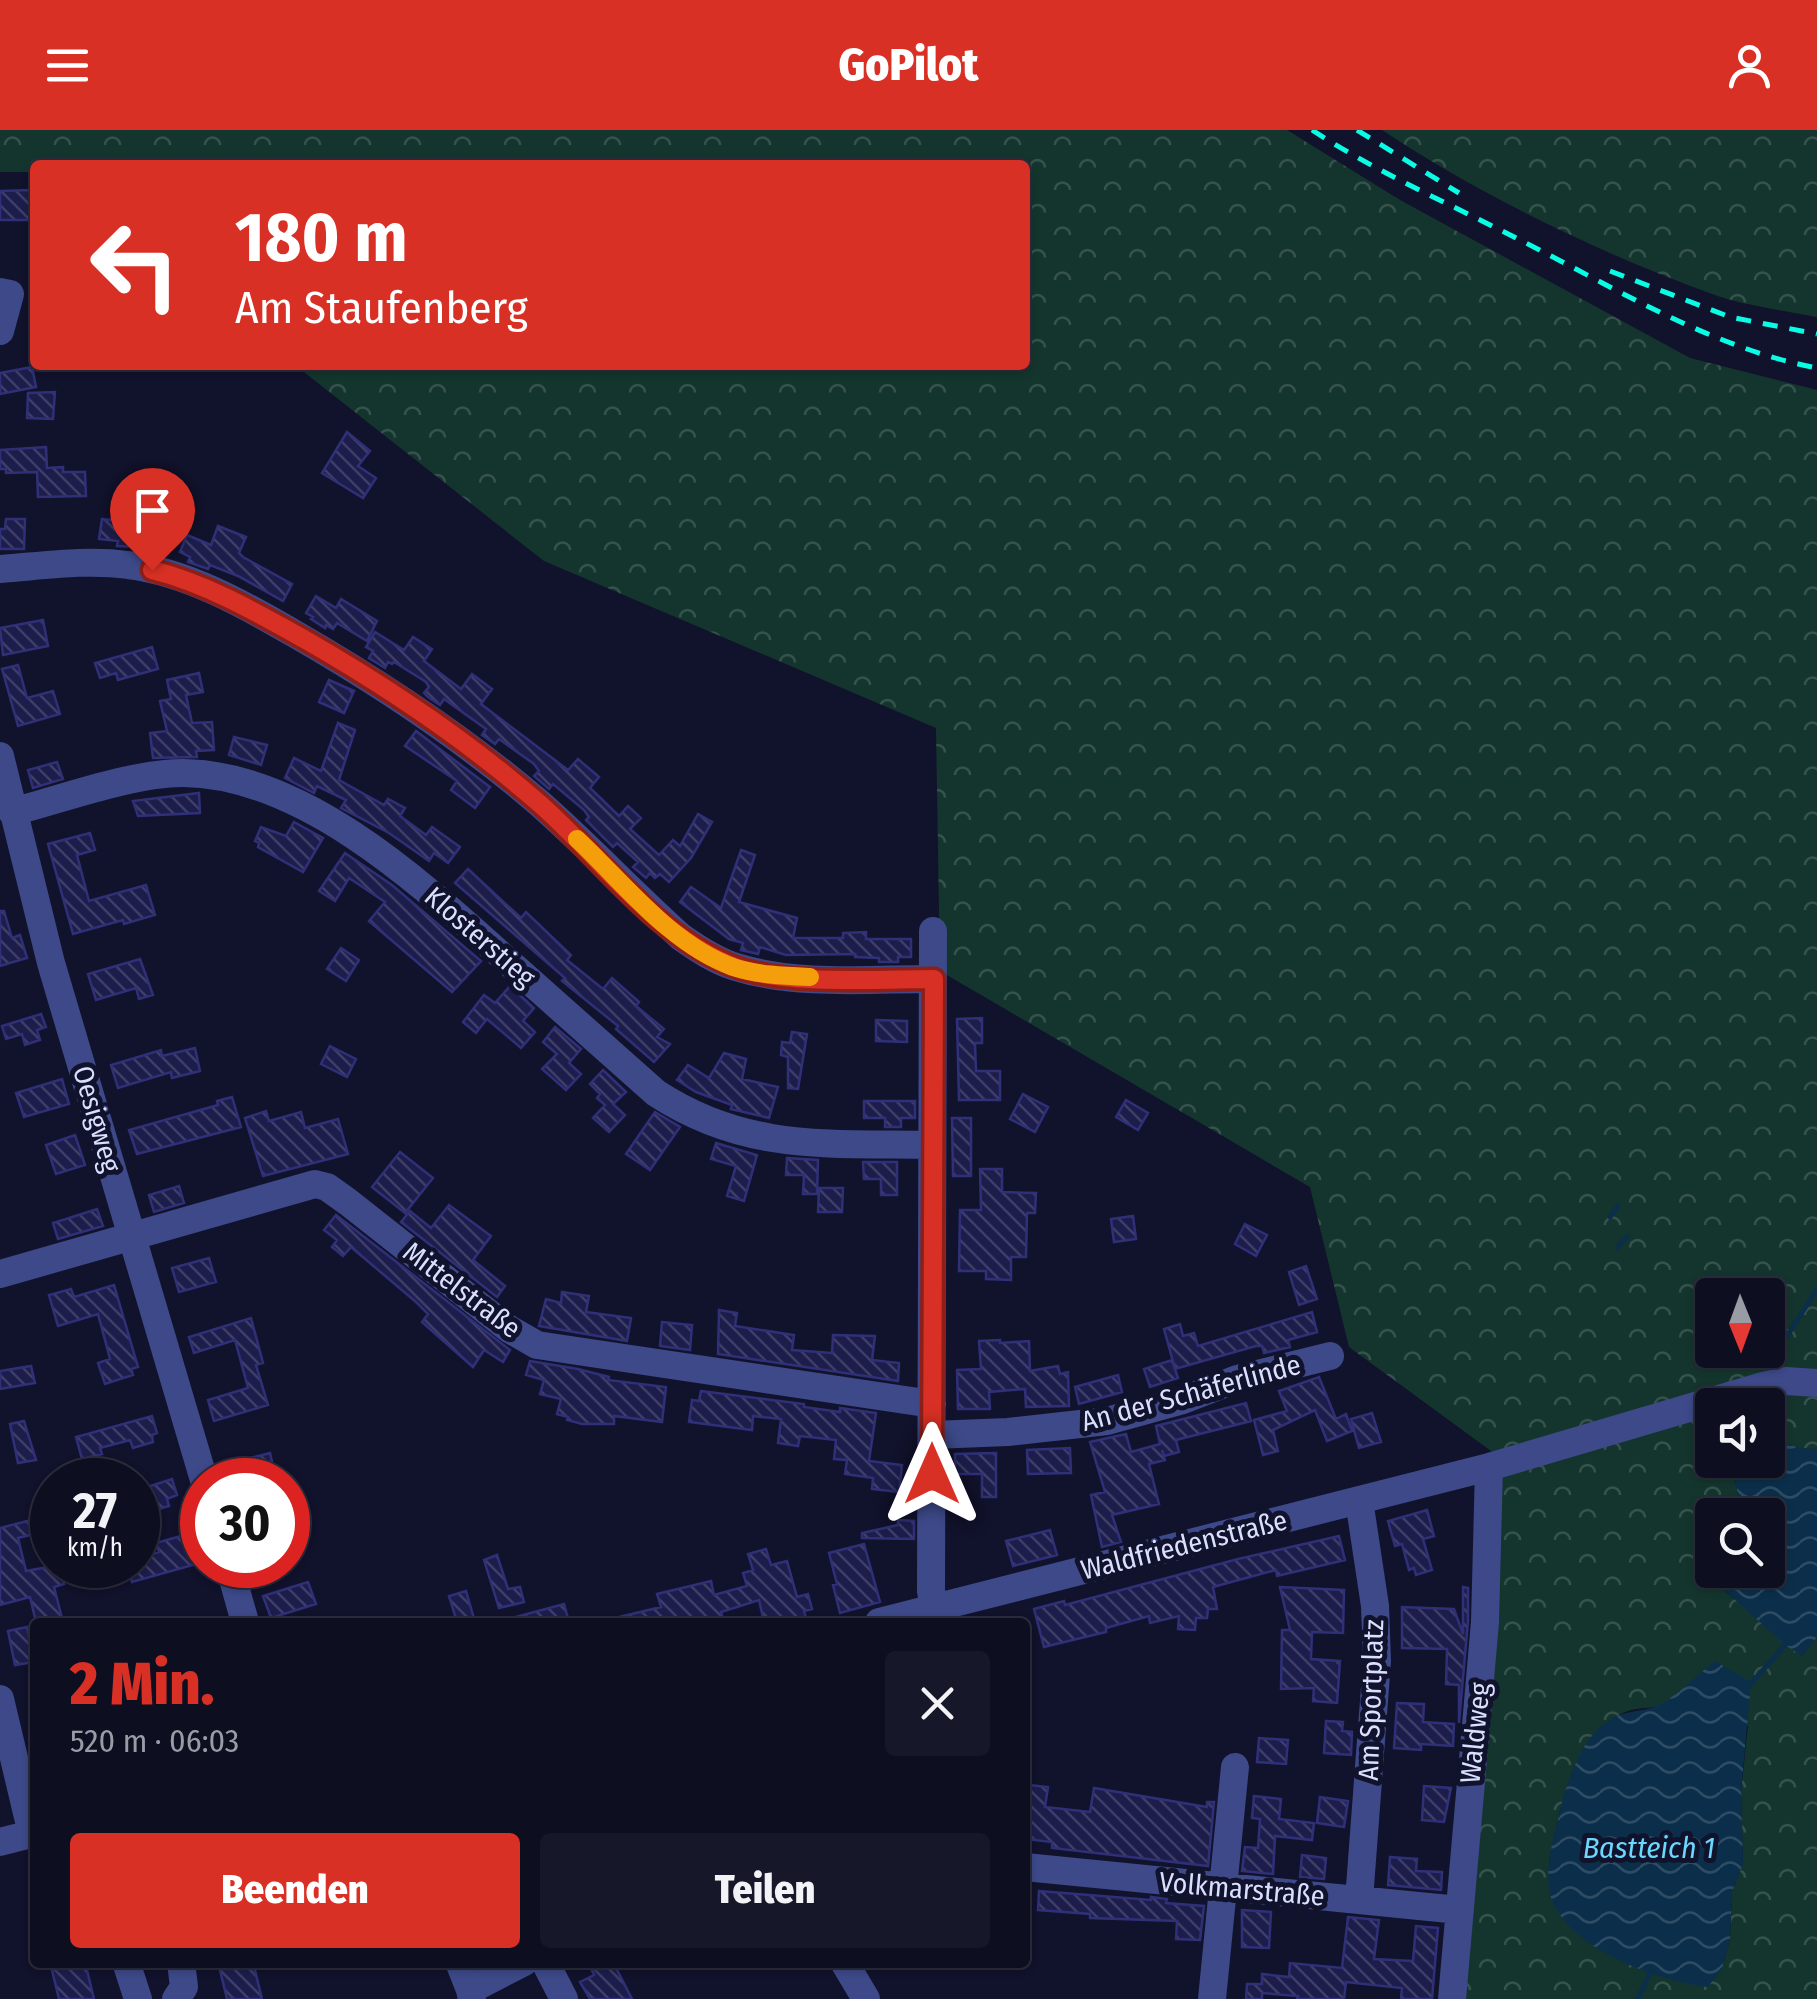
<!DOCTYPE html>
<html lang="de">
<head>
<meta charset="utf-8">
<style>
	body { margin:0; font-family:"Fira Sans Condensed",sans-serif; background:#161729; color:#f1f3f6; height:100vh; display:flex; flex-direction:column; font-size:38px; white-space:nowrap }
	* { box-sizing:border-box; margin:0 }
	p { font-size:32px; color:#9a9ca5 }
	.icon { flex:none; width:55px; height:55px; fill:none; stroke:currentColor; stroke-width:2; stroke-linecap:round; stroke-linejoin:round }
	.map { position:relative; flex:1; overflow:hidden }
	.panel { position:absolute; left:30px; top:1488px; width:1000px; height:350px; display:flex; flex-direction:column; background:#0d0e20; border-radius:10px; box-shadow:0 2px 8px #0004,0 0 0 2px #2d2e3e }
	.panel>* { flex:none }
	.top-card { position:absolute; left:30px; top:30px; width:1000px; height:210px; border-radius:10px; box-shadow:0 2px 8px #0004,0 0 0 2px #2d2e3e; background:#d93025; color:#fff; overflow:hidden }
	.needle { width:65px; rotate:179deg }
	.tools { position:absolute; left:1695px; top:1148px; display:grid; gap:20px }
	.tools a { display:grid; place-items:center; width:90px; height:90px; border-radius:10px; background:#0d0e20; box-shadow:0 2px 8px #0004,0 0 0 2px #2d2e3e; font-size:50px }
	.speed { position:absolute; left:30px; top:1328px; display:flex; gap:20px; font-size:50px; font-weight:700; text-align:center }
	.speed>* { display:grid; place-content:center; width:130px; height:130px; border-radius:50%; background:#0d0e20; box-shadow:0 2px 8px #0004,0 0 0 2px #2d2e3e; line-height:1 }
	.speed small { font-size:25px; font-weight:400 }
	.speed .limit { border:15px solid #d22; background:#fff; color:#111 }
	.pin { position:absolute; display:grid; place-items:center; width:85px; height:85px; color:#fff; margin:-102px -42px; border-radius:50% 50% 50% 0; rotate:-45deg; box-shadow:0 0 10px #0007 }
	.pin .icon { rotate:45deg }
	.me { position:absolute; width:110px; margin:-55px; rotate:0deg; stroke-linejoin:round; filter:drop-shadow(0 0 8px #0008) }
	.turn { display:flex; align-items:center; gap:35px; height:210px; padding:0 40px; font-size:45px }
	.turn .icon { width:130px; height:130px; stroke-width:2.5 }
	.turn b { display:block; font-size:70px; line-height:85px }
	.round { display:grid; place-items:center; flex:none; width:105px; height:105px; border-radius:10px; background:#161729 }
	.summary { display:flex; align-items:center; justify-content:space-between; height:170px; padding:0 40px }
	h1 { font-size:60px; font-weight:800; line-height:75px; color:#d93025 }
	.button { display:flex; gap:20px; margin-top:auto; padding:20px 40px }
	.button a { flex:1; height:115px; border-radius:10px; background:#d93025; color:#fff; font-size:40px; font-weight:800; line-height:115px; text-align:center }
	.button a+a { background:#161729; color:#f1f3f6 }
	header { display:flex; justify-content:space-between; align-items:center; height:130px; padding:0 40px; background:#d93025; color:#fff; font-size:45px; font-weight:800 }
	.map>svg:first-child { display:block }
</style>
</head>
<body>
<header><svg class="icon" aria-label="menu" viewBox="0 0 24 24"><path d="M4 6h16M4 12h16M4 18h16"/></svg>GoPilot<svg class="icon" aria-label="person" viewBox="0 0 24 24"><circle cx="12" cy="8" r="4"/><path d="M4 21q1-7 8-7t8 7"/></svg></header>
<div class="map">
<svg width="1817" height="1869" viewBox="0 0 1817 1869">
	<defs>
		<pattern id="forest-crowns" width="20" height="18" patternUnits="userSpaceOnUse" patternTransform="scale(2.5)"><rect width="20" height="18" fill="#14352d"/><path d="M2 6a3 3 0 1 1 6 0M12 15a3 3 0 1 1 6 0" fill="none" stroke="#36524c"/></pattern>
		<pattern id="water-waves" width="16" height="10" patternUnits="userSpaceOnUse" patternTransform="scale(2.5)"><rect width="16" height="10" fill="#0b2f4a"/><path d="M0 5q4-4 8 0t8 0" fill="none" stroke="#2e4d65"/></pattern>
		<pattern id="building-back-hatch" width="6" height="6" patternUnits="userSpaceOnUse" patternTransform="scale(2.5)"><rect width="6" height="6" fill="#1d1d4c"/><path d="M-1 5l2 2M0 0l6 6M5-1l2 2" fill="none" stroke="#3d3d67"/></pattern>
	</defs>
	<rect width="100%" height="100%" fill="#11122b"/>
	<path fill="url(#forest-crowns)" fill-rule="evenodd" d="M0 0H1287L1400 70 1690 228 1817 260V1319L1798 1318 1782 1312 1768 1322V1275H1712V1330H1756L1734 1346 1742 1385H1712V1440H1727L1719 1456 1802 1526 1817 1507V1869H1456L1502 1329 1349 1217 1310 1057 940 841 936 598 544 431 295 235H1025V35H35V42H0ZM1712 1165H1768V1220H1712ZM1656 1577 1748 1596 1741 1662 1743 1734 1732 1762 1730 1809 1722 1839 1707 1857 1549 1730C1561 1677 1570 1607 1625 1582 1634 1578 1646 1578 1656 1577Z
		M1382 0H1817V187C1783 180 1745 176 1712 164 1601 124 1480 65 1382 0Z"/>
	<path fill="url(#water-waves)" d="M1782 1311 1798 1318 1817 1319V1507L1802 1526 1785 1515 1719 1455 1727 1440H1768V1385H1742L1734 1345 1756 1330H1768V1322Z
		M1715 1531 1751 1552 1741 1662 1743 1734 1732 1762 1730 1809 1722 1839 1708 1857C1660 1852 1563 1817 1550 1764 1544 1737 1554 1707 1560 1681 1565 1657 1580 1615 1598 1599 1620 1579 1632 1584 1654 1577 1672 1571 1699 1543 1715 1531Z"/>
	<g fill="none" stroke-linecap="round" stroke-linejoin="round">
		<path stroke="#0b2f4a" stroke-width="5" d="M1610 1087 1618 1076
			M1617 1118 1627 1107
			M1768 1246 1766 1239 1817 1159
			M1771 1261 1782 1311
			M1750 1555 1785 1515
			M1638 1869 1651 1840"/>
	</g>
	<path fill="url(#building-back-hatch)" stroke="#2f3078" stroke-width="2.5" d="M31 60V90H0V61Z
		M32 237 36 257 0 264V243Z
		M55 262 53 289 27 288 28 263Z
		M347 302 370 321 358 336 376 348 363 368 322 343Z
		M46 317 47 338 63 337V342H85L86 366 38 367 37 342 6 343V339H0V320Z
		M6 389H25L24 419H0V399H5Z
		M102 389 162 396 160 418 117 416 118 411 99 409Z
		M218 396 246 407 239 423 243 427 292 454 283 471 238 446 210 435 208 439 188 432 190 427 180 422 187 405 211 415Z
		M316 466 336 478 341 469 377 491 367 511 337 493 333 499 326 495 325 498 311 489 313 487 306 483Z
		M43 490 48 516 3 525 0 498Z
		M375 502 404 520 413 507 432 519 424 531 461 559 472 544 492 559 481 574 568 640 578 629 599 647 590 658 619 686 628 676 641 688 630 699 659 725 673 710 680 716 698 684 712 692 691 728 669 752 660 744 655 748 650 743 646 748 633 737 638 732 617 713 613 717 586 690 589 687 584 680 553 654 549 659 534 646 539 641 534 634 499 609 495 614 482 605 486 599 444 569 440 575 428 567 424 563 429 557 426 552 394 532 392 534 388 532 385 538 369 528 373 521 366 517Z
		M152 517 158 539 118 550 116 543 100 548 95 533Z
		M18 535 27 568 53 561 60 584 18 596 2 539Z
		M199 543 203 562 186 565 192 593 212 592 214 620 196 621 197 627 153 628 150 603 167 601 160 571 171 569 167 550Z
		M329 550 354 561 344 583 319 572Z
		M338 593 355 600 339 650 384 675 388 669 405 678 400 686 426 705 432 697 460 717 448 733 434 723 429 731 389 703 341 678 346 670 317 656 314 663 285 648 294 628 321 641Z
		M416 601 490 657 475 678 451 660 457 651 405 616Z
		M234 607 267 615 261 635 229 625Z
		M57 632 63 649 33 658 28 640Z
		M199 663 200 683 138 686 133 671Z
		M294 692 323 708 303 742 258 717 259 713 255 711 261 697 286 706Z
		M90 703 95 720 77 725 89 771 146 755 155 785 124 794 123 790 73 804 48 714Z
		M741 720 755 725 739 772 797 788 793 808H843V803L866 802V809H911V827H898V832H879V828L855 827V824L786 825 760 817 758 824 741 820 743 813 729 809 680 772 691 757 721 778Z
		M345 723 392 755 481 831 452 862 369 791 385 772 349 748 335 771 319 761Z
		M468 739 521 788 526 782 571 825 567 830 603 859 612 848 639 872 636 876 664 899 657 907 670 914 654 932 616 899 618 896 562 851 565 848 455 753Z
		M0 781H4L12 808 20 805 27 828 0 836Z
		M341 818 359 830 346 851 327 839Z
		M140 829 153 865 139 869 136 858 96 870 88 844Z
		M510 856 534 878 523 891 535 902 521 918 487 889 476 903 463 892 484 865 495 873Z
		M41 884 46 897 37 900 40 910 25 915 22 904 6 909 2 896Z
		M982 888V913H975L976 941H1000V970H959L957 889Z
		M876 890 907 891V912L876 911Z
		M555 897 581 919 569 933 581 944 566 960 542 939 557 924 543 912Z
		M792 902 807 904 798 959 788 958V927L781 925 782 912 790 913Z
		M330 916 356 929 347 947 321 934Z
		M195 918 200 941 172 948 171 942 118 958 111 935 161 920 162 926Z
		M724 923 746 929 742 949 778 957 769 988 731 979 732 975 696 962 677 950 688 935 709 948Z
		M603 940 626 962 613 974 625 985 609 1002 593 988 605 975 597 968 600 964 590 954Z
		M62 949 69 974 24 987 16 963Z
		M1023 964 1048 977 1035 1002 1010 989Z
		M232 967 241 997 137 1024 129 1000 218 975 217 971Z
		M1126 970 1148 983 1138 1000 1116 987Z
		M864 971H915V988H901V997H885V988H864Z
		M266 981 269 991 301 982 305 998 338 989 348 1024 263 1046 245 988Z
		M655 982 680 997 650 1040 626 1024Z
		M952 988H971V1046H953Z
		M75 1005 85 1035 56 1044 46 1015Z
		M716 1013 757 1025 744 1071 727 1066 736 1036 711 1029Z
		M400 1022 433 1048 405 1083 372 1057Z
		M787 1028 818 1030 817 1064H803L804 1045H786Z
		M863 1032H897V1065H881V1049H864Z
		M980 1039H1002V1062L1036 1063 1035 1083H1027L1026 1127H1011V1150L986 1149V1141H959L960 1080H981Z
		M179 1056 184 1073 154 1082 149 1065Z
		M819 1058H843L842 1082H818Z
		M449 1075 491 1106 473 1130 505 1156 497 1167 401 1092 410 1081 431 1098Z
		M97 1079 103 1096 58 1109 53 1093Z
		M336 1085 510 1220 503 1232 484 1220 473 1237 422 1192 428 1184 416 1172 351 1117 343 1126 332 1117 337 1110 324 1100Z
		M1133 1086 1136 1109 1114 1112 1111 1089Z
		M1245 1094 1267 1105 1256 1126 1235 1114Z
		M209 1128 216 1152 179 1162 172 1138Z
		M1306 1136 1317 1169 1299 1175 1289 1142Z
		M114 1155 138 1237 131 1239 133 1245 105 1254 98 1233 110 1229 98 1184 58 1196 49 1165 71 1159 74 1167Z
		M562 1162 589 1166 586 1182 631 1188 627 1211 539 1196 546 1169 561 1173Z
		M719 1180 737 1183 735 1196 794 1205 792 1220 832 1223 833 1205 875 1206 872 1230 899 1233 898 1251 718 1224Z
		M1312 1182 1317 1202 1288 1210 1290 1217 1264 1223 1262 1216H1256L1175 1239 1164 1199 1180 1194 1183 1206 1194 1203 1198 1216Z
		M251 1188 263 1233 256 1235 268 1275 214 1291 208 1270 248 1258 235 1210 194 1223 189 1207Z
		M662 1192 692 1195 690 1220 660 1216Z
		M1000 1210V1213L1029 1211 1030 1241 1058 1236 1060 1244 1068 1242 1069 1276 1026 1277 1025 1259 989 1262 990 1279H958L957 1240 981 1239 979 1211Z
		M1172 1230 1178 1248 1150 1257 1144 1239Z
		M530 1231 578 1239 609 1247 608 1250 666 1257 662 1292 614 1286V1294H582L567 1290 568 1287 557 1284 561 1269 540 1264 544 1250 526 1245Z
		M31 1236 35 1253 0 1259V1241Z
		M1118 1245 1122 1262 1079 1274 1075 1257Z
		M1319 1247 1336 1289 1346 1284 1352 1301 1327 1311 1315 1280 1273 1300 1278 1321 1263 1325 1254 1290 1287 1281 1279 1261Z
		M701 1261 804 1274V1277L840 1282V1278L876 1283 869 1331 902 1335 899 1362 872 1359 873 1348 845 1344 847 1330 834 1329 836 1310 800 1306 798 1316 778 1313 781 1289 753 1286 752 1300 689 1292 692 1270 699 1271Z
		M1246 1273 1251 1291 1176 1310 1179 1322 1164 1326 1162 1320 1165 1330 1149 1334 1159 1374 1112 1385 1121 1412 1102 1417 1091 1365 1105 1362 1090 1312 1126 1304 1131 1322 1160 1314 1156 1296Z
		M1372 1283 1381 1312 1359 1318 1351 1289Z
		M152 1286 157 1303 152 1305 153 1312 133 1318 130 1310 100 1318 102 1324 82 1329 76 1307Z
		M24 1291 36 1330 18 1333 10 1294Z
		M1070 1318 1071 1343 1028 1344 1027 1320Z
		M270 1323 275 1344 253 1350H232L227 1334Z
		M996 1323V1367H982V1344H955V1324Z
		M172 1349 177 1365 167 1369 169 1376 153 1381 151 1374 138 1378V1360Z
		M1427 1380 1434 1406 1423 1409 1432 1440 1416 1445 1414 1438 1409 1440 1402 1414 1395 1416 1388 1391Z
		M31 1390 34 1404 18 1408 26 1441 59 1435 64 1454 54 1457 63 1492H36L30 1467 0 1475V1398Z
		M898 1390 914 1391V1409L862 1408V1403L898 1395Z
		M1050 1400 1057 1425 1013 1436 1006 1411Z
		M184 1405 193 1435 132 1452 127 1435H138V1429L159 1422 156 1413Z
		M1339 1406 1345 1430 1277 1446 1276 1440 1213 1457 1217 1479H1208L1207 1488H1196L1195 1500 1178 1499 1179 1486 1150 1493 1149 1486 1106 1498V1502L1044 1517 1034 1479 1064 1471 1065 1475 1238 1429Z
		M864 1414 880 1472 840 1483 833 1455 837 1454 829 1423Z
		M766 1419 771 1435 787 1431 797 1467 808 1464 812 1479 804 1481 806 1488 764 1492 759 1470 721 1482 724 1492H619V1487L661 1477 657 1464 711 1451 714 1465 747 1456 743 1443 753 1440 748 1424Z
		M497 1425 508 1459 520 1457 524 1472 499 1478 484 1430Z
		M308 1452 316 1474 271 1488 263 1466Z
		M1280 1457 1344 1460 1343 1503 1312 1502 1311 1529 1340 1531 1337 1573 1313 1571 1314 1558 1281 1559 1282 1500H1290Z
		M1463 1457 1468 1458V1491L1459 1593V1555L1446 1554 1447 1519 1402 1518V1477L1454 1479 1463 1504Z
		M466 1461 475 1492H457L449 1466Z
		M564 1474 569 1492H512V1488Z
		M27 1497 34 1532 15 1535 8 1501Z
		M1397 1573 1424 1574 1423 1592 1454 1594 1453 1616 1421 1614V1620L1394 1618Z
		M1326 1591 1343 1592 1342 1601 1352 1602 1351 1625 1324 1623Z
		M1259 1608 1288 1610 1286 1634 1257 1632Z
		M1029 1655 1048 1657 1045 1677 1090 1682 1094 1658 1207 1677V1672H1214L1208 1736 1052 1718V1712L1025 1709Z
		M1424 1656 1451 1658 1444 1692 1422 1690Z
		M1254 1666 1281 1669 1279 1689 1314 1693 1312 1710 1275 1706 1273 1744 1242 1741 1245 1717 1258 1718 1260 1689 1252 1688Z
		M1320 1667 1348 1671 1344 1697 1317 1693Z
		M1302 1725 1326 1728 1324 1749 1300 1747Z
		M1390 1727 1417 1729 1416 1741 1442 1742 1441 1760 1388 1755Z
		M1039 1761 1151 1770V1767L1167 1769 1166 1773 1204 1776 1200 1810 1176 1809 1177 1791 1090 1788V1784L1038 1780Z
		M1242 1780 1271 1782 1269 1818 1242 1817Z
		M1348 1787 1379 1790 1374 1829 1413 1831 1416 1796 1438 1798 1432 1869H1401L1402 1858 1346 1852 1344 1869H1297L1298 1866 1262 1863V1869H1246L1247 1854H1262V1844L1289 1847 1290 1833 1342 1838Z
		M50 1832H85L94 1869H59Z
		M218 1832H253L262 1869H227Z
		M588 1832H613L632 1869H590L580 1852 594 1845Z"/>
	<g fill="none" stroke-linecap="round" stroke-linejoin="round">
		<path stroke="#3d4989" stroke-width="28" d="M0 162 10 164 0 201
			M0 439C42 436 86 429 128 435 187 442 245 475 295 504 380 553 463 608 538 672 587 715 632 763 681 807 698 819 716 831 736 837 797 856 870 849 933 849
			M0 626 51 833 204 1350
			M12 682C62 669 132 643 183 643 306 644 426 758 513 836 560 878 608 920 656 963 746 1022 829 1013 932 1015
			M933 801 931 1461 934 1478
			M0 1144 315 1054 327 1057 348 1072 509 1199 537 1215 932 1274
			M933 1305 1008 1302 1107 1291 1183 1270 1237 1249 1330 1226
			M1359 1370 1375 1476 1377 1531 1359 1770
			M229 1435 245 1492
			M879 1492 1489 1337 1763 1256 1786 1251 1817 1253
			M0 1569 32 1704
			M0 1712 35 1703
			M1025 1737 1459 1780
			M126 1832 138 1869
			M459 1832 470 1860
			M545 1832 564 1869
			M844 1832 866 1869
			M176 1869 184 1857 181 1832
			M472 1869 470 1860 524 1832
			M1212 1869 1235 1637
			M1452 1869 1485 1492 1489 1337"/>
		<path stroke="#09fde4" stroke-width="5" stroke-dasharray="15 12" stroke-linecap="butt" d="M1312 0C1378 43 1452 75 1522 111 1617 159 1712 218 1817 238
			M1357 0 1459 63
			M1610 141 1730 187 1817 204"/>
	</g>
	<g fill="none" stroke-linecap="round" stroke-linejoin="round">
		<g stroke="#8d1f18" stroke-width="25">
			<path id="route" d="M152 440C205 453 256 482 304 509 386 556 468 611 540 674 600 727 654 804 730 835 780 856 878 849 934 849L932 1344"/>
		</g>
		<use href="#route" stroke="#d93025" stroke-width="18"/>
		<path stroke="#f59e0b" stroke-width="18" d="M577 709C624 753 670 814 733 837 757 845 785 846 810 847"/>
	</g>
	<g text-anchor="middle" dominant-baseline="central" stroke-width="10" stroke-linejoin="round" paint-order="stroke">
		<g font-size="28" fill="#dbdfff" stroke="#11122b">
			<text transform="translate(480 807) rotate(41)">Klosterstieg</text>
			<text transform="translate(97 989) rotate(74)">Oesigweg</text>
			<text transform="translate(462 1160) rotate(37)">Mittelstraße</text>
			<text transform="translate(1191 1263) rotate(-15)">An der Schäferlinde</text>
			<text transform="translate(1184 1415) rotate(-14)">Waldfriedenstraße</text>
			<text transform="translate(1371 1570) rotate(-88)">Am Sportplatz</text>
			<text transform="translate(1475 1603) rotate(-84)">Waldweg</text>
			<text transform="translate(1242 1759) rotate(5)">Volkmarstraße</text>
		</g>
		<g font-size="30" font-style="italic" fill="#6ad8fe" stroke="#11122b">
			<text x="1649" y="1718">Bastteich 1</text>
		</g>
	</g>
</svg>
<div class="tools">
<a><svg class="needle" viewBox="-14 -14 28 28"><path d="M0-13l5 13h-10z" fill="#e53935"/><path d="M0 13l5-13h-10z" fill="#9a9ca5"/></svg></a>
<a><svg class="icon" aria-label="sound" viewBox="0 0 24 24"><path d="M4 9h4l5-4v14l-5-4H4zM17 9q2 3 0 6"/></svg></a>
<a><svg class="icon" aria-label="search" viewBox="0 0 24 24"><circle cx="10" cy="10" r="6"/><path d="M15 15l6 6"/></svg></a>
</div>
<div class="speed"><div>27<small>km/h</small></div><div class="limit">30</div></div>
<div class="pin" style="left:152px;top:440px;background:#d93025"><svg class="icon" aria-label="arrive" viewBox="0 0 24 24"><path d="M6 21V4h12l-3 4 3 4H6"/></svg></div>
<svg class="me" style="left:932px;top:1344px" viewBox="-20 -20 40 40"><path d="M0-17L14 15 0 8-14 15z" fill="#d93025" stroke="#fff" stroke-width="4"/></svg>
<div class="top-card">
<div class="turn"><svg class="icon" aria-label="left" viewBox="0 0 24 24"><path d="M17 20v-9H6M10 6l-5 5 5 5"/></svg><div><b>180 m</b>Am Staufenberg</div></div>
</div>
<section class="panel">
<div class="summary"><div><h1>2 Min.</h1><p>520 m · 06:03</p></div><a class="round"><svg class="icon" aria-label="close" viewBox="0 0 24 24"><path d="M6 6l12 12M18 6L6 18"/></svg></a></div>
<div class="button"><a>Beenden</a><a>Teilen</a></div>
</section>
</div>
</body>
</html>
